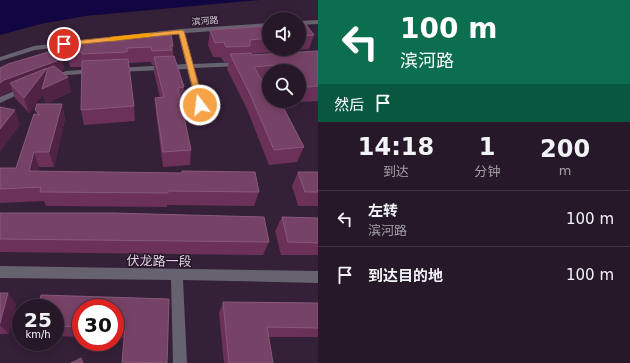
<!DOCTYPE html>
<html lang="zh">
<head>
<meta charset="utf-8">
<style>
	body { margin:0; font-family:"DejaVu Sans","Noto Sans SC",sans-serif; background:#332535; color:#f1f3f6; height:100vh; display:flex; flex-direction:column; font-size:15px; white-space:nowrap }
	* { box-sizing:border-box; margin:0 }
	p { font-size:13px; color:#a4a0a8 }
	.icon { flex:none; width:22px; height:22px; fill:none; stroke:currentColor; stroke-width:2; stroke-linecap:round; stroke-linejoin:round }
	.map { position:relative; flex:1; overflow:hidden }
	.drawer { display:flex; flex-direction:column; background:#271829; width:312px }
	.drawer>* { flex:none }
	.guide { background:#0b6e4f; color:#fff; overflow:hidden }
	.tools { position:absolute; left:262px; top:12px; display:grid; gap:8px }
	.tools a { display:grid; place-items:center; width:44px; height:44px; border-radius:50%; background:#271829; box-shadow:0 2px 10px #0003,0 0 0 1px #433746; font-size:20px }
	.speed { position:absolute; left:12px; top:299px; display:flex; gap:8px; font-size:20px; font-weight:700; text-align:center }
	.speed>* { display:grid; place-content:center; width:52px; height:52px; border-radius:50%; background:#271829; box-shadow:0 2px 10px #0003,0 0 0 1px #433746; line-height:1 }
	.speed small { font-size:10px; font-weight:400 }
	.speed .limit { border:6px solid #d22; background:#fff; color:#111 }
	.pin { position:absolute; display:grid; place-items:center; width:34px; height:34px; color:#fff; margin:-17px; border:2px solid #fff; border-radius:50%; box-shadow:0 1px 4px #0007 }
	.me { position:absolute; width:44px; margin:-22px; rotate:345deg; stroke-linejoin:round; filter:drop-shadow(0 0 3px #0008) }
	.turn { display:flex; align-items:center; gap:14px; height:84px; padding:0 16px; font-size:18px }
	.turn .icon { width:52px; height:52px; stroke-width:2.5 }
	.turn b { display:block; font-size:28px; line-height:34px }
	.then { display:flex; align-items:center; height:38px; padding:0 16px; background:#0003; gap:8px; font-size:15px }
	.eta { display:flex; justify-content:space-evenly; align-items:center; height:68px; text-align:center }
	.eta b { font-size:24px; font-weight:700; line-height:28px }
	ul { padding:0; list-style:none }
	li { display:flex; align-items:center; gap:12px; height:56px; padding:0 16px; border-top:1px solid #433746 }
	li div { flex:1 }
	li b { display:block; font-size:15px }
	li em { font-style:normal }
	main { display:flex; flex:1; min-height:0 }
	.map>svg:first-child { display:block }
</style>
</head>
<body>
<main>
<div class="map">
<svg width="318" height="363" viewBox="0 0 318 363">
	<rect width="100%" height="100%" fill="#342037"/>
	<path fill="#110641" d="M0 0H260L85 16 41 24 0 35Z"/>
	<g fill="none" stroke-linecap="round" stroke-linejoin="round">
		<path fill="#67626f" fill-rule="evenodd" d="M318 20V24L299 25V21Z
			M269 23V27L185 33 193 64 240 62 244 64 240 66 194 68 204 105 200 108 196 105 187 69 117 72 113 70 117 68 186 64 178 33 35 50 0 61V57L34 46 181 29Z
			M95 69H98V73L67 75 52 81 48 79 66 71Z
			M23 87H26L30 89 0 103V97Z
			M0 266 318 271V283L183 280 187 363H173L171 280 0 278Z"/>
	</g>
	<path fill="#6b3158" d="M299 23 314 35 309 49 251 54V55L318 51V101L284 103 282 101H299V71H269V80L262 81 304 147 297 162 269 165 247 109 227 69 229 62H224L221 57H213L208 45 210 30 269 26V49H299Z
		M123 41 173 46V56L184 87 183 102H181L191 150 190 165 163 167 156 113 155 98H160L154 72V65H152L151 62 129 63 134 106 135 121 84 125 81 110 82 67H70L67 53Z
		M62 59 64 69 60 71 71 92 46 104 43 94 29 113 15 98 12 90 0 96V68Z
		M62 104 65 119 54 167H39L38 171 259 192 254 206 167 205V207L46 206 44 201 0 203V168H16L37 114 35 110Z
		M298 172H318V206H298L292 186Z
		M0 213 269 242 263 255 0 252Z
		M282 217 318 218V255H281L275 231Z
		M0 293 16 304 9 334H0Z
		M169 299 167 363H122L124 338H115V308H81V337L55 336V308Z
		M223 302 318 303V337H269L273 363H224L219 313Z"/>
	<path fill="#502345" d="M62 59 64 69 49 75 68 77 71 92 46 104 43 94 29 113 24 98 10 83 12 90 0 96V83L4 80Z
		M62 104 65 119 54 167 49 152Z
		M15 110 20 125 0 152V129Z
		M34 152 39 167 35 185 29 171Z
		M8 293 16 304 9 334 0 325Z"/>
	<path fill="#774267" stroke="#87597a" d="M299 23H305L314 35 299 36Z
		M269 26V38L250 40V46L226 47 224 42 215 43 210 30Z
		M171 34 173 46H170L172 50 152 51 151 47 127 48V52L82 54V52L67 53 68 43 123 41 122 37Z
		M55 50 62 59 4 80 0 83V68L8 64Z
		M318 51V86L299 88V71H279L276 65 254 67 269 92V101H280L304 147 274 150 250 94 230 54 251 53V55Z
		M174 56 184 87 178 88 191 150 163 152 155 98 164 97 154 57Z
		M128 59 134 106 81 110 82 61Z
		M54 66 68 77 42 89 48 68Z
		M47 68 24 98 10 83Z
		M37 104H62L49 152H34L29 171 182 173V171L255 172 259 192 168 191V193L40 192 41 187 0 189V168H16L34 114 40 115 35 110Z
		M0 107 15 110 0 129Z
		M298 172H318V192H305Z
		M0 213H113L264 217 269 242 0 239Z
		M282 217 318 218V243L288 242Z
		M0 293H8L0 323Z
		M41 295 169 299 167 363 122 362 125 329 115 328V308H81V327L55 326V308H38Z
		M223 302 318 303V328L267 327 273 363H229Z
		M81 358 83 363H71Z"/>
	<path fill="#f5a346" stroke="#9f6a2e" d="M181 30 184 31 204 105 200 108 197 105 179 34 64 46 61 44 64 42Z"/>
	<path fill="#f59e0b" d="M149 33 152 35V36L111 41 108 39 111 37Z"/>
	<g text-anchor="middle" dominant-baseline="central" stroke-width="3" stroke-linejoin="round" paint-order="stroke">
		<g font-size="9" fill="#ded1e0" stroke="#29172c">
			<text transform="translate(205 21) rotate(-4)">滨河路</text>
		</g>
		<g font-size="13" fill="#ded1e0" stroke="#29172c">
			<text transform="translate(159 261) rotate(1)">伏龙路一段</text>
		</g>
	</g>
</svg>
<div class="tools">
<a><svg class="icon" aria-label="sound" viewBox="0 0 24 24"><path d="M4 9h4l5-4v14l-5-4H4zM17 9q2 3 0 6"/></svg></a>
<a><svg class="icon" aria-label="search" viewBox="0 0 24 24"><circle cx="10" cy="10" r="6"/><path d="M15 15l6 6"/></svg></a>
</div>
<div class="speed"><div>25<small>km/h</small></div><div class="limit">30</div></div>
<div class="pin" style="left:64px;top:44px;background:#d93025"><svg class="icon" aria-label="arrive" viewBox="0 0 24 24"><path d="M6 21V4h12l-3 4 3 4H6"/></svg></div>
<svg class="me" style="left:200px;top:105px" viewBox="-20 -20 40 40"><circle r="17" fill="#f5a346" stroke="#fff" stroke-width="3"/><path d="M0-11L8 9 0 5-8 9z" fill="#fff"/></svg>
</div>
<section class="drawer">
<div class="guide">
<div class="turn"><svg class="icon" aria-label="left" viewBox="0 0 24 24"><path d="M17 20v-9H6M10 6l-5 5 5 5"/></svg><div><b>100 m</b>滨河路</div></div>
<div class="then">然后<svg class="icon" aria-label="arrive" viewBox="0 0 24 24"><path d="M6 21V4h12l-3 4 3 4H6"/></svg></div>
</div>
<div class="eta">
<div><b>14:18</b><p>到达</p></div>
<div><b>1</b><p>分钟</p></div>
<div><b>200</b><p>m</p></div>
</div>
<ul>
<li><svg class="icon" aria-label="left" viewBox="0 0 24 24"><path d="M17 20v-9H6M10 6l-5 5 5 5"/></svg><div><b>左转</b><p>滨河路</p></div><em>100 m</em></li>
<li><svg class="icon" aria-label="arrive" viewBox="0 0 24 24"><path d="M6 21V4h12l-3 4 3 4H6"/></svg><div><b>到达目的地</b></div><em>100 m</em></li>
</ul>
</section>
</main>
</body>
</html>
